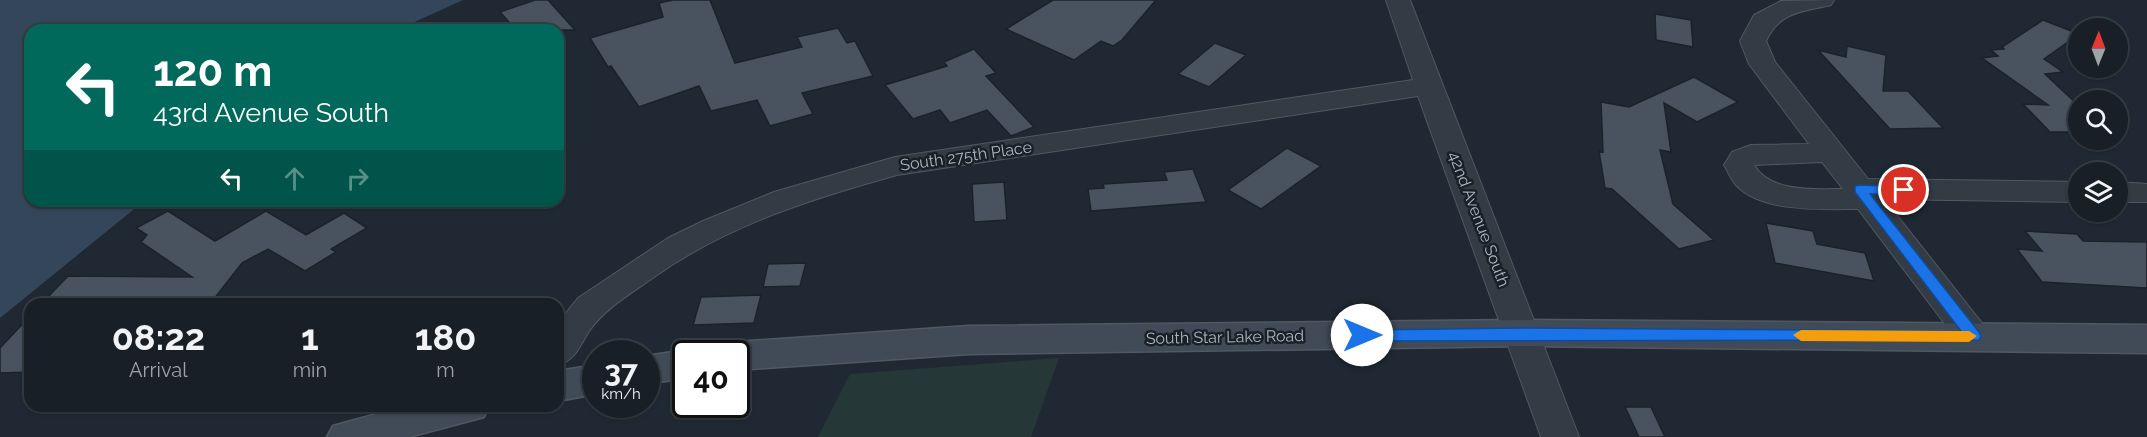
<!DOCTYPE html>
<html lang="en">
<head>
<meta charset="utf-8">
<style>
	body { margin:0; font-family:Raleway,sans-serif; background:#252c32; color:#f1f3f6; height:100vh; display:flex; flex-direction:column; font-size:22px; white-space:nowrap }
	* { box-sizing:border-box; margin:0 }
	p { font-size:20px; color:#9fa2a7 }
	.icon { flex:none; width:33px; height:33px; fill:none; stroke:currentColor; stroke-width:2; stroke-linecap:round; stroke-linejoin:round }
	.map { position:relative; flex:1; overflow:hidden }
	.side { position:absolute; left:24px; top:298px; width:540px; height:114px; display:flex; flex-direction:column; background:#181f26; border-radius:18px; box-shadow:0 2px 4px #0004,0 0 0 2px #363d43 }
	.side>* { flex:none }
	.top-card { position:absolute; left:24px; top:24px; width:540px; height:183px; border-radius:18px; box-shadow:0 2px 4px #0004,0 0 0 2px #363d43; background:#00695c; color:#fff; overflow:hidden }
	.needle { width:39px; rotate:1deg }
	.fabs { position:absolute; left:2068px; top:18px; display:grid; gap:12px }
	.fabs a { display:grid; place-items:center; width:60px; height:60px; border-radius:50%; background:#181f26; box-shadow:0 2px 4px #0004,0 0 0 2px #363d43; font-size:30px }
	.speed { position:absolute; left:582px; top:340px; display:flex; gap:12px; font-size:30px; font-weight:700; text-align:center }
	.speed>* { display:grid; place-content:center; width:78px; height:78px; border-radius:50%; background:#181f26; box-shadow:0 2px 4px #0004,0 0 0 2px #363d43; line-height:1 }
	.speed small { font-size:15px; font-weight:400 }
	.speed .limit { border:3px solid #111; border-radius:9px; background:#fff; color:#111 }
	.pin { position:absolute; display:grid; place-items:center; width:51px; height:51px; color:#fff; margin:-26px; border:3px solid #fff; border-radius:50%; box-shadow:0 2px 6px #0007 }
	.me { position:absolute; width:66px; margin:-33px; rotate:90deg; stroke-linejoin:round; filter:drop-shadow(0 0 4px #0008) }
	.turn { display:flex; align-items:center; gap:21px; height:126px; padding:0 30px; font-size:27px }
	.turn .icon { width:78px; height:78px; stroke-width:2.5 }
	.turn b { display:block; font-size:42px; line-height:51px }
	.lanes { display:flex; align-items:center; height:57px; padding:0 30px; background:#0003; justify-content:center; gap:30px; direction:ltr }
	.lanes .off { opacity:.35 }
	.eta { display:flex; justify-content:space-evenly; align-items:center; height:102px; text-align:center }
	.eta b { font-size:36px; font-weight:700; line-height:42px }
	.map>svg:first-child { display:block }
</style>
</head>
<body>
<div class="map">
<svg width="2147" height="437" viewBox="0 0 2147 437">
	<rect width="100%" height="100%" fill="#202933"/>
	<path fill="#253736" d="M1059 358 1031 437H818L850 374Z"/>
	<path fill="#34465a" d="M0 0H463L397 30H30V201H144L0 318Z"/>
	<path fill="#48535f" stroke="#1a222a" stroke-width="1.5" d="M535 0H548L575 30H516L500 12Z
		M673 0H710L735 63 802 47 797 37 838 28 847 43 855 41 873 76 802 93 813 114 770 126 757 100 711 111 699 86 639 107 611 66 608 67 590 38 663 17 659 3Z
		M1053 0H1156L1122 40 1113 46 1101 41 1074 60 1006 29Z
		M1655 14 1691 20 1693 47 1656 40Z
		M2043 20 2079 34 2044 59 2063 72 2045 74 2079 106V132H2050L2023 104 2048 105 1982 58 1998 56 1991 50 2004 49 2002 47Z
		M1215 43 1246 55 1209 87 1178 74Z
		M1847 46 1886 55 1883 91H1908L1943 128 1890 129 1818 50 1846 57Z
		M974 49 996 73 986 76 1034 127 1011 136 987 110 950 123 940 110 913 119 885 85 947 66 944 62Z
		M1694 77 1738 102 1697 122 1664 103 1671 152 1660 150 1673 204 1714 240 1679 249 1612 189 1605 188 1599 151 1603 152 1601 102 1629 107Z
		M1287 148 1321 166 1261 209 1228 190Z
		M1193 169 1206 202 1091 211 1088 189 1104 188 1103 184 1167 180 1164 172Z
		M1004 182 1007 220 974 222 972 184Z
		M168 211 215 241 266 211 306 235 344 213 367 228 331 249 336 252 305 271 268 249 242 263 210 304H41L68 276 192 277 141 242 147 235 136 228Z
		M1766 223 1813 231 1817 244 1865 253 1874 281 1775 263Z
		M2025 231 2077 234 2083 241 2147 242V288L2042 282 2017 249 2042 251Z
		M806 263 800 286 763 287 768 264Z
		M761 295 754 323 693 325 701 297Z
		M30 316V372L0 373V348Z
		M1625 407H1651L1665 437H1639Z"/>
	<g fill="none" stroke-linecap="round" stroke-linejoin="round">
		<g stroke="#505962" stroke-width="2">
			<path id="street" d="M1386 0H1410L1579 437H1541L1418 96 897 175C814 198 728 225 657 275 635 291 606 307 590 330 579 346 577 359 558 365V323L578 298 668 238 703 221 774 192 895 157 1413 80Z
				M1834 0 1831 5C1802 12 1780 11 1766 41L1775 62 1868 179 2079 182V202L1884 199 1985 327 1991 336 1985 345 1973 349 1961 345 1858 209C1823 209 1762 213 1736 185 1731 180 1728 171 1724 165L1732 152 1751 145 1809 144 1749 64 1740 41 1754 15 1781 1ZM1822 162 1843 189C1814 189 1771 193 1754 165Z
				M2118 182 2147 184V202H2118Z"/>
		</g>
		<g stroke="#505962" stroke-width="3">
			<path id="secondary" d="M1523 320 2147 325V353L1523 346 969 354 736 370V354H718L723 346 736 342 969 326Z
				M686 350 699 354H686V378L646 384V356Z
				M596 365V394L558 401V371Z
				M406 406H489L484 417 409 437H327L333 426Z"/>
		</g>
		<use href="#street" fill="#333b44" fill-rule="evenodd"/>
		<use href="#secondary" fill="#414a57" fill-rule="evenodd"/>
	</g>
	<path fill="#1a73e8" stroke="#114b97" stroke-width="1.5" d="M1860 185 1908 187V193L1904 194H1870L1979 332 1981 336 1979 340 1362 341 1354 335 1362 330 1523 328 1961 331 1855 192V186Z"/>
	<path fill="#f59e0b" d="M1801 330 1969 331 1977 336 1969 342 1801 341 1793 335Z"/>
	<g text-anchor="middle" dominant-baseline="central" stroke-width="5" stroke-linejoin="round" paint-order="stroke">
		<g font-size="16" fill="#adb6c1" stroke="#192028">
			<text transform="translate(966 156) rotate(-8)">South 275th Place</text>
			<text transform="translate(1479 219) rotate(69)">42nd Avenue South</text>
			<text transform="translate(1225 337) rotate(-1)">South Star Lake Road</text>
		</g>
	</g>
</svg>
<div class="fabs">
<a><svg class="needle" viewBox="-14 -14 28 28"><path d="M0-13l5 13h-10z" fill="#e53935"/><path d="M0 13l5-13h-10z" fill="#9fa2a7"/></svg></a>
<a><svg class="icon" aria-label="search" viewBox="0 0 24 24"><circle cx="10" cy="10" r="6"/><path d="M15 15l6 6"/></svg></a>
<a><svg class="icon" aria-label="layers" viewBox="0 0 24 24"><path d="M12 4l9 5-9 5-9-5zM3 14l9 5 9-5"/></svg></a>
</div>
<div class="speed"><div>37<small>km/h</small></div><div class="limit">40</div></div>
<div class="pin" style="left:1904px;top:190px;background:#d93025"><svg class="icon" aria-label="arrive" viewBox="0 0 24 24"><path d="M6 21V4h12l-3 4 3 4H6"/></svg></div>
<svg class="me" style="left:1362px;top:335px" viewBox="-20 -20 40 40"><circle r="19" fill="#fff"/><path d="M0-13L10 11 0 6-10 11z" fill="#1a73e8"/></svg>
<div class="top-card">
<div class="turn"><svg class="icon" aria-label="left" viewBox="0 0 24 24"><path d="M17 20v-9H6M10 6l-5 5 5 5"/></svg><div><b>120 m</b>43rd Avenue South</div></div>
<div class="lanes"><svg class="icon" aria-label="left" viewBox="0 0 24 24"><path d="M17 20v-9H6M10 6l-5 5 5 5"/></svg><svg class="icon off" aria-label="ahead" viewBox="0 0 24 24"><path d="M12 20V5M6 11l6-6 6 6"/></svg><svg class="icon off" aria-label="right" viewBox="0 0 24 24"><path d="M7 20v-9h11M14 6l5 5-5 5"/></svg></div>
</div>
<section class="side">
<div class="eta">
<div><b>08:22</b><p>Arrival</p></div>
<div><b>1</b><p>min</p></div>
<div><b>180</b><p>m</p></div>
</div>
</section>
</div>
</body>
</html>
